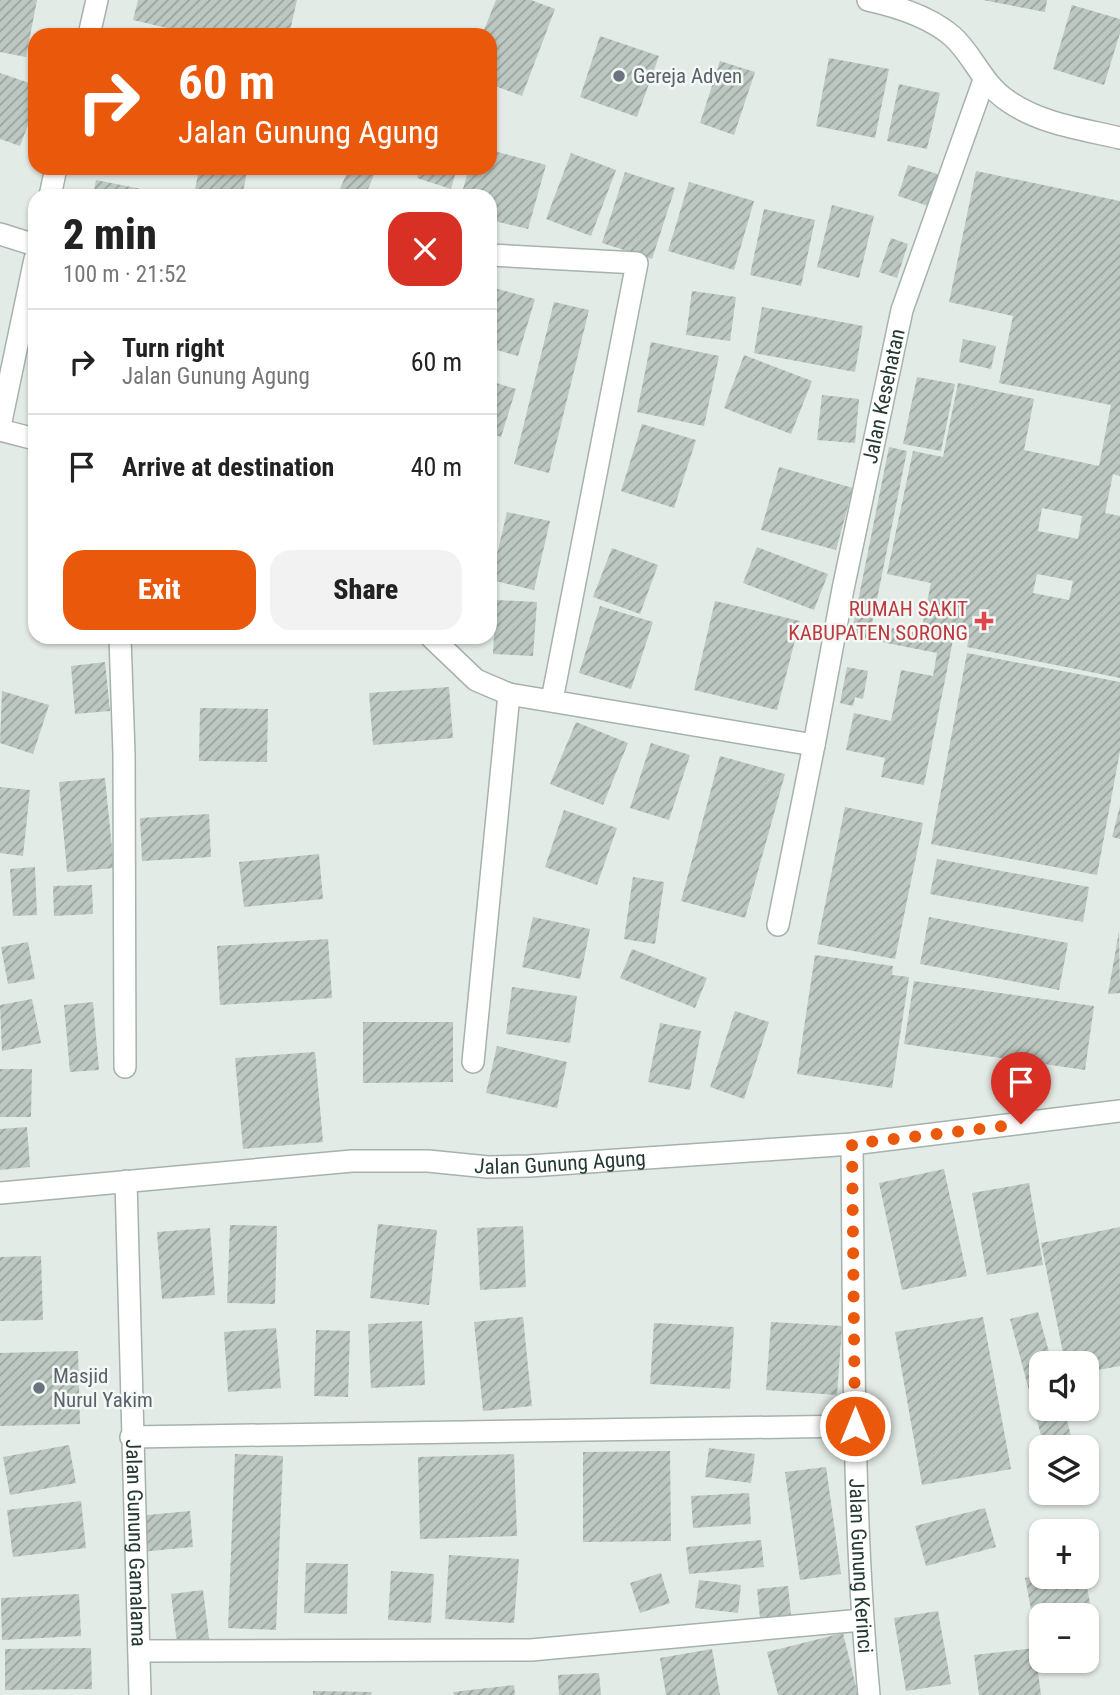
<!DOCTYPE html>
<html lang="en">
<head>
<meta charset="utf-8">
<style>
	body { margin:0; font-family:"Roboto Condensed",sans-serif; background:#f2f2f2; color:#222; height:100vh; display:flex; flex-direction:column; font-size:26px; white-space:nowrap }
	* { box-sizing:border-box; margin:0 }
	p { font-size:23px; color:#767676 }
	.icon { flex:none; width:38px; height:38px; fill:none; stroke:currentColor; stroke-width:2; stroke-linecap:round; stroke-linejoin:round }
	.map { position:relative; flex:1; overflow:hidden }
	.side { position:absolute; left:28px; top:189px; width:469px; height:455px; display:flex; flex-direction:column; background:#fff; border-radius:21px; box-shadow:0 2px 5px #0004 }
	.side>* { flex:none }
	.top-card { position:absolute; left:28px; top:28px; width:469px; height:147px; border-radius:21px; box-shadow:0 2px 5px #0004; background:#ea580c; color:#fff; overflow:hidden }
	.tools { position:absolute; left:1029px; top:1351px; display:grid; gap:14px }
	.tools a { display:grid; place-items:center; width:70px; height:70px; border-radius:14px; background:#fff; box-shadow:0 2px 5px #0004; font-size:35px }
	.pin { position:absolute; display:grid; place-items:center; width:60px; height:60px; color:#fff; margin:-72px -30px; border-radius:50% 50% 50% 0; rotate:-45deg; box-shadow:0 0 7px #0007 }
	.pin .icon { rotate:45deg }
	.me { position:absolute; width:77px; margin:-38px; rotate:0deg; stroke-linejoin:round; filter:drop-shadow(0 0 5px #0008) }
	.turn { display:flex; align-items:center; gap:24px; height:147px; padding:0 35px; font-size:32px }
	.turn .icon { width:91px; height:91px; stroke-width:2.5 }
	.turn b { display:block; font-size:49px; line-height:60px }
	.round { display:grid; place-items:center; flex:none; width:74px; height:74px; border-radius:21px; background:#f2f2f2 }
	.overview { display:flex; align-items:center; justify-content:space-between; height:119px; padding:0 35px }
	h1 { font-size:42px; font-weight:800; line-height:52px }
	.cta { display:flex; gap:14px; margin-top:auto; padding:14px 35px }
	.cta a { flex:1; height:80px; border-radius:21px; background:#ea580c; color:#fff; font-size:28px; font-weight:800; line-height:80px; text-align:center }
	.cta a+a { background:#f2f2f2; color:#222 }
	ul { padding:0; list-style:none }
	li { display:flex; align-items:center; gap:21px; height:105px; padding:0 35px; border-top:2px solid #e0e0e0 }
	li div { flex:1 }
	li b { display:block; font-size:26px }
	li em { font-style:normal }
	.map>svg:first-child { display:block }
</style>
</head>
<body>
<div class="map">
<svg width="1120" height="1695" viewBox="0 0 1120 1695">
	<defs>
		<pattern id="building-hatch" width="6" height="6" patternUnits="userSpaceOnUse" patternTransform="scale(1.75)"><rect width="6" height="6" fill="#bcc8c1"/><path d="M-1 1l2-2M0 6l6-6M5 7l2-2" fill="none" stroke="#99a39d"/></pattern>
	</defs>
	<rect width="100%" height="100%" fill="#e3ebe6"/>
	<path fill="url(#building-hatch)" fill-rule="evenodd" d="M0 0H37L26 57 0 52Z
		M138 0H297L289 35H197L133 20Z
		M496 0H531L555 9 522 96 490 84V35H482Z
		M983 0H1047L1045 12Z
		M1072 5 1120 19V33L1104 85 1053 69Z
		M600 36 659 56 637 117 580 97Z
		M829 58 889 69 875 138 816 126Z
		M720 61 755 72 734 135 700 123Z
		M0 73 35 85V106L20 146 0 139Z
		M899 84 940 93 927 149 887 141Z
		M490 150 546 165 528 229 490 220V196H461L469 168H490Z
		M571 153 616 170 591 236 546 219Z
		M908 165 941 175 931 207 898 196Z
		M199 168H248L242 196H223L195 190Z
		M349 168H377L365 196H352L339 191Z
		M420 168H457L451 189 417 178Z
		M976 171 1120 201V476L1113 474 1105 513 1120 516V678L967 647 969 637 922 627 931 583 887 574 913 451 943 457 958 383 1034 399 1024 450 1099 466 1111 405 999 383 1013 316 949 302ZM1042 508 1082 516 1078 539 1038 531ZM1037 574 1073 581 1069 600 1033 593Z
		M625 172 675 188 652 259 602 243Z
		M96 180 171 195V196H93Z
		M689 182 754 201 734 270 668 251Z
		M832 205 874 216 859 278 817 267Z
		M764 209 815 220 801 286 750 275Z
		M891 238 908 244 897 278 879 272Z
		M490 287 535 299 518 356 490 348Z
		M692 291 736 297 730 341 686 335Z
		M554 302 589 310 549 473 514 464Z
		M762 307 863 326 855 372 754 353Z
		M963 339 996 346 991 369 959 362Z
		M651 342 719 356 704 426 637 412Z
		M744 355 812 381 791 434 724 408Z
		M917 377 955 384 941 451 903 444Z
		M490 381 516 389 501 437 490 433Z
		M822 395 859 399 855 443 817 440Z
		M642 424 696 440 674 508 621 491Z
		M889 447 907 451 872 624 953 640 924 785 881 777 885 758 846 750 854 713 891 721 901 670 933 676 937 653 851 636Z
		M779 467 853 488 836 550 761 530Z
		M507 512 550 521 534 590 491 580Z
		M757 547 828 574 814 610 743 583Z
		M612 548 658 565 640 614 593 597Z
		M496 600 537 602 533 656 493 654Z
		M715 601 800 621 777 710 694 690Z
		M600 606 653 622 631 689 579 673Z
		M967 653 1120 682V751L1097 875 931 844Z
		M105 662 110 711 75 714 71 666Z
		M847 667 868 671 863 699 855 697 853 706 840 703Z
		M449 687 453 738 373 745 369 693Z
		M2 691 49 705 33 754 0 743Z
		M200 708 268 709 267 762 199 761Z
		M576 722 628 743 603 805 550 784Z
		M651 743 690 755 669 820 630 808Z
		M720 756 785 774 745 918 681 901Z
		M105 778 114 868 67 872 59 782Z
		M0 787 30 790 23 856 0 853Z
		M1120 806V839L1112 837Z
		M845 807 923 823 895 959 817 944Z
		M564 810 617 828 597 885 545 867Z
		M209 814 211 857 142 861 140 818Z
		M319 854 323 899 244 907 239 862Z
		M937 859 1089 887 1083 922 930 894Z
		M35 867 37 915 13 916 10 869Z
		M633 877 664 882 655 944 624 939Z
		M92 885 93 914 54 916 53 886Z
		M533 917 590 929 580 979 522 967Z
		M929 917 1068 943 1059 990 920 964Z
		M1119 931 1120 993 1108 994Z
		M328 939 332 998 220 1005 217 946Z
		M28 942 35 979 8 984 1 947Z
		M632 949 707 978 695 1008 620 978Z
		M815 955 893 966 892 975 909 977 892 1088 797 1074Z
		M914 981 1094 1006 1085 1070 904 1044Z
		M512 987 577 996 570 1043 506 1034Z
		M32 999 41 1043 2 1051 0 1005Z
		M93 1002 99 1070 70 1072 64 1005Z
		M735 1011 769 1022 744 1099 710 1087Z
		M363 1022H453V1082L363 1083Z
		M660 1023 701 1031 690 1090 648 1082Z
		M497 1046 567 1062 557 1108 486 1093Z
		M315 1052 323 1142 243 1149 235 1058Z
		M0 1069H32L31 1117H0Z
		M27 1127 30 1167 0 1170V1129Z
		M944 1169 967 1276 902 1290 879 1183Z
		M1029 1183 1043 1265 987 1275 972 1193Z
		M378 1224 437 1230 429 1305 370 1298Z
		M230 1225 277 1226 275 1304 227 1303Z
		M523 1226 526 1287 480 1290 477 1228Z
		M1120 1227V1366L1087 1372V1363H1065L1041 1243Z
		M210 1228 215 1295 162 1299 157 1232Z
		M41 1256 43 1320 0 1321V1257Z
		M1038 1312 1052 1363H1041V1409H1064L1074 1447H1044L1010 1319Z
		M523 1317 532 1406 483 1411 474 1322Z
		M983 1317 1011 1469 922 1485 895 1332Z
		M422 1321 425 1385 371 1388 368 1324Z
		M771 1322 842 1326 837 1395 766 1390Z
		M654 1323 734 1327 730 1389 650 1384Z
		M276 1328 281 1388 228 1392 224 1332Z
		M316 1330 350 1331 348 1397 314 1396Z
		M78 1351 80 1424 0 1426V1353Z
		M69 1445 76 1483 10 1495 3 1457Z
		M709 1448 755 1454 751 1483 705 1477Z
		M670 1451 671 1541 583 1542V1452Z
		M235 1454 283 1456 276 1630 228 1628Z
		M514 1454 517 1536 420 1539 418 1457Z
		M826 1467 841 1574 800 1580 785 1472Z
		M749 1493 751 1524 693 1528 691 1496Z
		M81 1501 86 1548 13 1557 7 1510Z
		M985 1508 996 1547 926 1566 915 1526Z
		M190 1511 193 1547 140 1552 137 1516Z
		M761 1540 764 1567 689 1574 686 1547Z
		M449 1555 519 1559 514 1623 445 1619Z
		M306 1563 348 1564 347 1614 304 1613Z
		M391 1571 434 1574 431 1623 388 1620Z
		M661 1573 670 1603 640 1613 630 1583Z
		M1041 1575 1085 1577 1093 1618 1087 1620V1615H1041V1629L1035 1630 1025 1578Z
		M699 1580 741 1585 738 1613 695 1608Z
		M788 1586 791 1615 760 1618 757 1589Z
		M203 1590 209 1639 177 1643 171 1594Z
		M79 1594 81 1636 2 1640 1 1598Z
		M938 1611 951 1684 906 1691 894 1618Z
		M843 1633 858 1695H778L767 1652Z
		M91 1648 92 1689 5 1690V1649Z
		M1035 1648 1041 1695H979L974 1655Z
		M712 1649 720 1695H666L660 1658Z
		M599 1673 601 1695H559L558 1675Z
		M514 1685 515 1695H454L453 1692Z
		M313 1691 372 1692 371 1695H313Z"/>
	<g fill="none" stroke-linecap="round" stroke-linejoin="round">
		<g stroke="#a6b2ac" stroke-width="24">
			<g id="minor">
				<path d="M868 0C895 6 930 17 952 36 973 54 981 83 1008 101 1041 124 1082 129 1120 138"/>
				<path d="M89 35 97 0"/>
				<path d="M50 196 56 168"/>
				<path d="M0 234 35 245"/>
				<path d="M490 255 637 263 552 700"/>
				<path d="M0 426 35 259"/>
				<path d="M0 430 35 439"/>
				<path d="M120 637 124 754 125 1067"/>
				<path id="s1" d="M431 637 476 680 509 694 814 745 843 589 902 310 984 80"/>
				<path d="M778 925 814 745"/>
				<path d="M473 1062 509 694"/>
				<path id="s2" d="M852 1144C854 1328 852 1512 869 1695"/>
				<path id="s3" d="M126 1181 140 1695"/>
				<path id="s4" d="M0 1193 352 1161H428L488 1167 529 1166 852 1144 1120 1111"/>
				<path d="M131 1437 854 1426"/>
				<path d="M139 1651 531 1650 862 1620"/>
			</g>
		</g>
		<use href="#minor" stroke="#fff" stroke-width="21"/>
	</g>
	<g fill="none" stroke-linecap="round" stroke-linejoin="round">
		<path stroke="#ea580c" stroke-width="12" stroke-dasharray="0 21.6" d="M855 1426 852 1144 1021 1124"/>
	</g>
	<g fill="#6b7280" stroke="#f3f8f4" stroke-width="2.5">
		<circle cx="619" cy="76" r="7"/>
		<circle cx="39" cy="1388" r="7"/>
	</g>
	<path fill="#e0444e" stroke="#f3f8f4" stroke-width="2.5" d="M980.5 610.5h7v7h7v7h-7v7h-7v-7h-7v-7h7z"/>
	<g text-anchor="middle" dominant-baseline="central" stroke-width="5" stroke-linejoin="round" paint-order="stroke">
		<g font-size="21" fill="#5b616d" stroke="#f3f8f4" text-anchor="start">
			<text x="633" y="76">Gereja Adven</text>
			<text x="53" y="1376">Masjid<tspan x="53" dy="24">Nurul Yakim</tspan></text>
		</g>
		<g font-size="21" fill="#253a30" stroke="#f3f8f4">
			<text stroke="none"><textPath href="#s1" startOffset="763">Jalan Kesehatan</textPath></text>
			<text stroke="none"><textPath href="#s4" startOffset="562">Jalan Gunung Agung</textPath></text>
			<text stroke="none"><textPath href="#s3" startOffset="362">Jalan Gunung Gamalama</textPath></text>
			<text stroke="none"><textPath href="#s2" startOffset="422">Jalan Gunung Kerinci</textPath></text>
		</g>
		<g font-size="21" fill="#be3a42" stroke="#f3f8f4" text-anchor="end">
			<text x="968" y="609">RUMAH SAKIT<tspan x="968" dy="24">KABUPATEN SORONG</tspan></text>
		</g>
	</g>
</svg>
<div class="tools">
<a><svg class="icon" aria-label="sound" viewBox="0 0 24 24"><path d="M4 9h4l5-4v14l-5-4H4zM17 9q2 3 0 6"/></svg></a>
<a><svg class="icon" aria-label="layers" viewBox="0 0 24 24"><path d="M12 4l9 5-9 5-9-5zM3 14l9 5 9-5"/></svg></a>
<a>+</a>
<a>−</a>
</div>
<div class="pin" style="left:1021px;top:1124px;background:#d93025"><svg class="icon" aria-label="arrive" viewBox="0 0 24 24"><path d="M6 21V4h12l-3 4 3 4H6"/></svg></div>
<svg class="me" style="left:855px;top:1426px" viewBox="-20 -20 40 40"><circle r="17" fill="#ea580c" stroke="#fff" stroke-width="3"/><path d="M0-11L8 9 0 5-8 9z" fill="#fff"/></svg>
<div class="top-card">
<div class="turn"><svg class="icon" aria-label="right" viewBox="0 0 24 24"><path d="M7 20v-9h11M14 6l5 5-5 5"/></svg><div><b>60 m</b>Jalan Gunung Agung</div></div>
</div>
<section class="side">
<div class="overview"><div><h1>2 min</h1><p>100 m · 21:52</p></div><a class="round" style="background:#d93025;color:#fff"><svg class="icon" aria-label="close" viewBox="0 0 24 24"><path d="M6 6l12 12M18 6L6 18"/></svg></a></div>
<ul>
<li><svg class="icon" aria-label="right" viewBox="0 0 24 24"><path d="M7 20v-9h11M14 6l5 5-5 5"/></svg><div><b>Turn right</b><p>Jalan Gunung Agung</p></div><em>60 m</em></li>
<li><svg class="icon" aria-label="arrive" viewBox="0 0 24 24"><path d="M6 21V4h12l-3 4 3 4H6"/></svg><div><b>Arrive at destination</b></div><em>40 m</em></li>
</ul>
<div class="cta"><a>Exit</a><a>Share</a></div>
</section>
</div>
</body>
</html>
